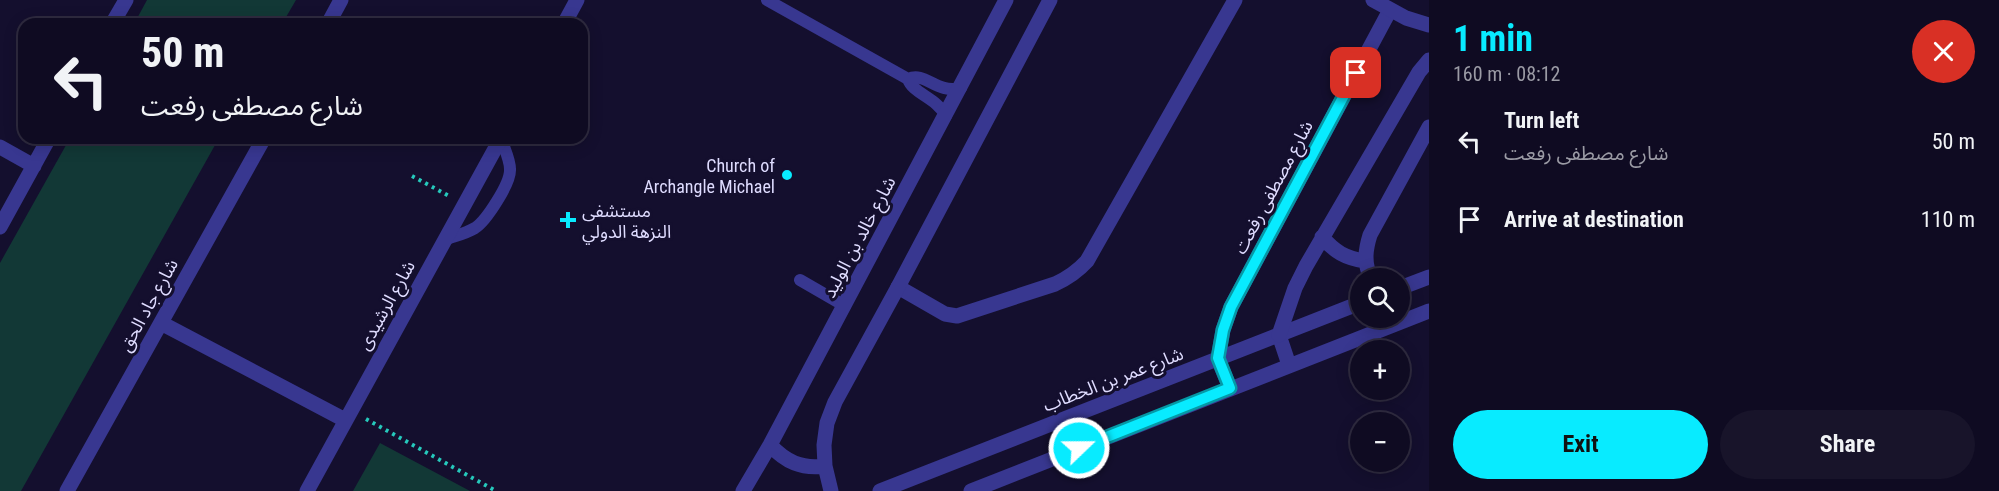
<!DOCTYPE html>
<html lang="en">
<head>
<meta charset="utf-8">
<style>
	body { margin:0; font-family:"Roboto Condensed","Noto Sans Arabic",sans-serif; background:#18142a; color:#f1f3f6; height:100vh; display:flex; flex-direction:column; font-size:22px; white-space:nowrap }
	* { box-sizing:border-box; margin:0 }
	p { font-size:20px; color:#9b9ba5 }
	.icon { flex:none; width:33px; height:33px; fill:none; stroke:currentColor; stroke-width:2; stroke-linecap:round; stroke-linejoin:round }
	.map { position:relative; flex:1; overflow:hidden }
	.side { display:flex; flex-direction:column; background:#0f0b22; width:570px }
	.side>* { flex:none }
	.top-card { position:absolute; left:18px; top:18px; width:570px; height:126px; border-radius:18px; box-shadow:0 3px 15px #0003,0 0 0 2px #2f2b40; background:#0f0b22; color:#f1f3f6; overflow:hidden }
	.buttons { position:absolute; left:1350px; top:268px; display:grid; gap:12px }
	.buttons a { display:grid; place-items:center; width:60px; height:60px; border-radius:50%; background:#0f0b22; box-shadow:0 3px 15px #0003,0 0 0 2px #2f2b40; font-size:30px }
	.pin { position:absolute; display:grid; place-items:center; width:51px; height:51px; color:#fff; margin:-26px; border-radius:12px; box-shadow:0 3px 9px #0006 }
	.me { position:absolute; width:66px; margin:-33px; rotate:68deg; stroke-linejoin:round; filter:drop-shadow(0 0 4px #0008) }
	.turn { display:flex; align-items:center; gap:21px; height:126px; padding:0 24px; font-size:27px }
	.turn .icon { width:78px; height:78px; stroke-width:2.5 }
	.turn b { display:block; font-size:42px; line-height:51px }
	.round { display:grid; place-items:center; flex:none; width:63px; height:63px; border-radius:32px; background:#18142a }
	.summary { display:flex; align-items:center; justify-content:space-between; height:102px; padding:0 24px }
	h1 { font-size:36px; font-weight:700; line-height:45px; color:#08ebff }
	.cta { display:flex; gap:12px; margin-top:auto; padding:12px 24px }
	.cta a { flex:1; height:69px; border-radius:36px; background:#08ebff; color:#111; font-size:24px; font-weight:700; line-height:69px; text-align:center }
	.cta a+a { background:#18142a; color:#f1f3f6 }
	ul { padding:0; list-style:none }
	li { display:flex; align-items:center; gap:18px; height:78px; padding:0 24px }
	li div { flex:1 }
	li b { display:block; font-size:22px }
	li em { font-style:normal }
	main { display:flex; flex:1; min-height:0 }
	.map>svg:first-child { display:block }
</style>
</head>
<body>
<main>
<div class="map">
<svg width="1429" height="491" viewBox="0 0 1429 491">
	<rect width="100%" height="100%" fill="#140f2e"/>
	<path fill="#123836" d="M147 0H296L282 24H134Z
		M70 138H219L21 491H0V263Z
		M380 443 470 491H353Z"/>
	<g fill="none" stroke-linecap="round" stroke-linejoin="round">
		<path stroke="#26c9bc" stroke-width="4" stroke-dasharray="3 4.5" stroke-linecap="butt" d="M412 176 451 197
			M366 419 496 491"/>
		<path stroke="#383790" stroke-width="12" d="M767 0 908 79C913 94 936 97 946 116
			M908 79C926 71 935 94 961 88
			M444 240C454 236 465 234 475 228 486 221 511 183 510 169 510 159 504 148 501 138
			M800 280 845 306"/>
		<path stroke="#383790" stroke-width="15" d="M112 24 126 0
			M328 24 341 0
			M564 24 577 0
			M0 147 34 166
			M0 227 49 138
			M898 287 945 314 957 316 1055 284C1068 278 1077 272 1087 261L1235 0
			M1400 288 1429 277
			M161 323 345 420
			M1279 335 1289 365
			M1230 388 1218 359 1223 330 1231 307 1390 10
			M67 491 264 138
			M307 491 501 138
			M880 491 1360 303
			M971 491 1429 311"/>
		<path stroke="#383790" stroke-width="15" d="M1373 0 1406 18 1429 25
			M1322 237C1335 252 1345 258 1365 261
			M1371 279C1364 263 1365 251 1370 235L1429 127
			M1279 335 1295 288 1306 266 1419 72 1429 60
			M770 445C786 462 801 469 825 466
			M743 491 770 445 1006 0
			M831 491 825 466 824 445 827 423 835 402 898 287 1050 0"/>
	</g>
	<g fill="none" stroke-linecap="round" stroke-linejoin="round">
		<g stroke="#0599a6" stroke-width="15">
			<path id="route" d="M1079 448 1230 388 1218 358 1223 330 1231 307 1356 73"/>
		</g>
		<use href="#route" stroke="#08ebff" stroke-width="10"/>
	</g>
	<g fill="#08ebff" stroke="#140f2e" stroke-width="2">
		<circle cx="787" cy="175" r="6"/>
		<path d="M565 211h6v6h6v6h-6v6h-6v-6h-6v-6h6z"/>
	</g>
	<g text-anchor="middle" dominant-baseline="central" stroke-width="6" stroke-linejoin="round" paint-order="stroke">
		<g font-size="18" fill="#dfdcff" stroke="#140f2e" text-anchor="end">
			<text x="775" y="165">Church of<tspan x="775" dy="21">Archangle Michael</tspan></text>
			<text x="582" y="210" text-anchor="start">مستشفى<tspan x="582" dy="21">النزهة الدولي</tspan></text>
		</g>
		<g font-size="18" fill="#dfdcff" stroke="#140f2e">
			<text transform="translate(1273 187) rotate(-62)">شارع مصطفى رفعت</text>
			<text transform="translate(859 237) rotate(-62)">شارع خالد بن الوليد</text>
			<text transform="translate(148 305) rotate(-61)">شارع جاد الحق</text>
			<text transform="translate(386 305) rotate(-61)">شارع الرشيدى</text>
			<text transform="translate(1113 379) rotate(-21)">شارع عمر بن الخطاب</text>
		</g>
	</g>
</svg>
<div class="buttons">
<a><svg class="icon" aria-label="search" viewBox="0 0 24 24"><circle cx="10" cy="10" r="6"/><path d="M15 15l6 6"/></svg></a>
<a>+</a>
<a>−</a>
</div>
<div class="pin" style="left:1356px;top:73px;background:#d93025"><svg class="icon" aria-label="arrive" viewBox="0 0 24 24"><path d="M6 21V4h12l-3 4 3 4H6"/></svg></div>
<svg class="me" style="left:1079px;top:448px" viewBox="-20 -20 40 40"><circle r="17" fill="#08ebff" stroke="#fff" stroke-width="3"/><path d="M0-11L8 9 0 5-8 9z" fill="#fff"/></svg>
<div class="top-card">
<div class="turn"><svg class="icon" aria-label="left" viewBox="0 0 24 24"><path d="M17 20v-9H6M10 6l-5 5 5 5"/></svg><div><b>50 m</b>شارع مصطفى رفعت</div></div>
</div>
</div>
<section class="side">
<div class="summary"><div><h1>1 min</h1><p>160 m · 08:12</p></div><a class="round" style="background:#d93025;color:#fff"><svg class="icon" aria-label="close" viewBox="0 0 24 24"><path d="M6 6l12 12M18 6L6 18"/></svg></a></div>
<ul>
<li><svg class="icon" aria-label="left" viewBox="0 0 24 24"><path d="M17 20v-9H6M10 6l-5 5 5 5"/></svg><div><b>Turn left</b><p>شارع مصطفى رفعت</p></div><em>50 m</em></li>
<li><svg class="icon" aria-label="arrive" viewBox="0 0 24 24"><path d="M6 21V4h12l-3 4 3 4H6"/></svg><div><b>Arrive at destination</b></div><em>110 m</em></li>
</ul>
<div class="cta"><a>Exit</a><a>Share</a></div>
</section>
</main>
</body>
</html>
